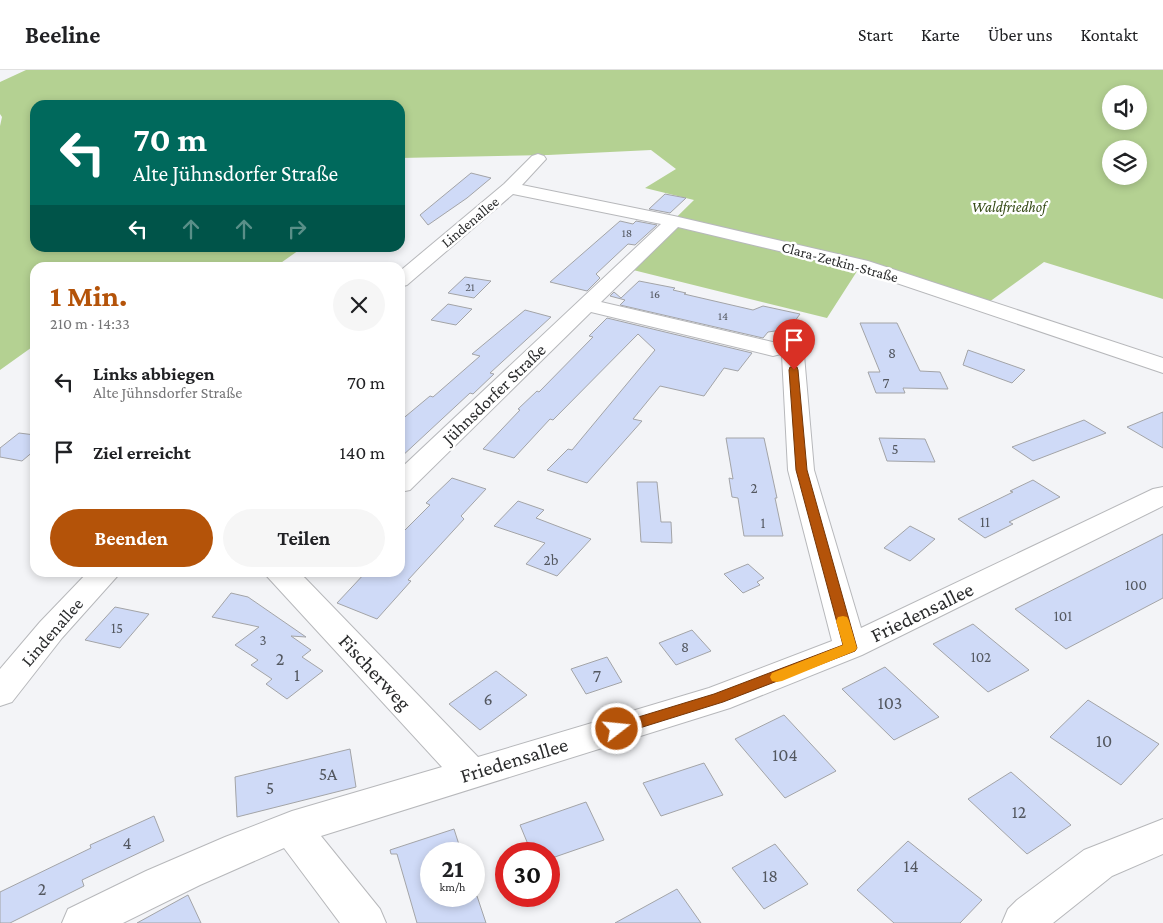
<!DOCTYPE html>
<html lang="de">
<head>
<meta charset="utf-8">
<style>
	body { margin:0; font-family:"Crimson Pro",serif; background:#f6f6f6; color:#202124; height:100vh; display:flex; flex-direction:column; font-size:19px; white-space:nowrap }
	* { box-sizing:border-box; margin:0 }
	p { font-size:16px; color:#757577 }
	.icon { flex:none; width:28px; height:28px; fill:none; stroke:currentColor; stroke-width:2; stroke-linecap:round; stroke-linejoin:round }
	.map { position:relative; flex:1; overflow:hidden }
	.panel { position:absolute; left:30px; top:192px; width:375px; height:315px; display:flex; flex-direction:column; background:#fff; border-radius:15px; box-shadow:0 2px 8px #0003 }
	.panel>* { flex:none }
	.top-card { position:absolute; left:30px; top:30px; width:375px; height:152px; border-radius:15px; box-shadow:0 2px 8px #0003; background:#00695c; color:#fff; overflow:hidden }
	.buttons { position:absolute; left:1102px; top:15px; display:grid; gap:10px }
	.buttons a { display:grid; place-items:center; width:45px; height:45px; border-radius:50%; background:#fff; box-shadow:0 2px 8px #0003; font-size:25px }
	.speed { position:absolute; left:420px; top:772px; display:flex; gap:10px; font-size:25px; font-weight:700; text-align:center }
	.speed>* { display:grid; place-content:center; width:65px; height:65px; border-radius:50%; background:#fff; box-shadow:0 2px 8px #0003; line-height:1 }
	.speed small { font-size:12px; font-weight:400 }
	.speed .limit { border:8px solid #d22; background:#fff; color:#111 }
	.pin { position:absolute; display:grid; place-items:center; width:42px; height:42px; color:#fff; margin:-51px -21px; border-radius:50% 50% 50% 0; rotate:-45deg; box-shadow:0 0 5px #0007 }
	.pin .icon { rotate:45deg }
	.me { position:absolute; width:55px; margin:-28px; rotate:74deg; stroke-linejoin:round; filter:drop-shadow(0 0 4px #0008) }
	.turn { display:flex; align-items:center; gap:18px; height:105px; padding:0 20px; font-size:22px }
	.turn .icon { width:65px; height:65px; stroke-width:2.5 }
	.turn b { display:block; font-size:35px; line-height:42px }
	.lanes { display:flex; align-items:center; height:48px; padding:0 20px; background:#0003; justify-content:center; gap:25px; direction:ltr }
	.lanes .off { opacity:.35 }
	.round { display:grid; place-items:center; flex:none; width:52px; height:52px; border-radius:26px; background:#f6f6f6 }
	.head { display:flex; align-items:center; justify-content:space-between; height:85px; padding:0 20px }
	h1 { font-size:30px; font-weight:700; line-height:38px; color:#b45309 }
	.cta { display:flex; gap:10px; margin-top:auto; padding:10px 20px }
	.cta a { flex:1; height:58px; border-radius:30px; background:#b45309; color:#fff; font-size:20px; font-weight:700; line-height:58px; text-align:center }
	.cta a+a { background:#f6f6f6; color:#202124 }
	ul { padding:0; list-style:none }
	li { display:flex; align-items:center; gap:15px; height:70px; padding:0 20px }
	li div { flex:1 }
	li b { display:block; font-size:19px }
	li em { font-style:normal }
	header { display:flex; align-items:center; gap:30px; box-sizing:border-box; height:70px; padding:0 25px; background:#fff; border-bottom:1px solid #e0e0e0 }
	header strong { font-size:24px }
	nav { display:flex; gap:28px; margin-inline-start:auto; font-size:18px }
	.map>svg:first-child { display:block }
</style>
</head>
<body>
<header>
<strong>Beeline</strong>
<nav><a>Start</a><a>Karte</a><a>Über uns</a><a>Kontakt</a></nav>
</header>
<div class="map">
<svg width="1163" height="853" viewBox="0 0 1163 853">
	<rect width="100%" height="100%" fill="#f3f4f7"/>
	<path fill="#b4d192" fill-rule="evenodd" d="M26 0H1163V229L1044 192 985 235 861 195 827 248 625 198 694 130 645 118 676 99 651 80 548 85 400 88V35H35V178H302L275 197 35 198V275L0 300V56L2 47 0 44V12ZM1111 24H1139V51H1111ZM1111 79H1139V106H1111Z"/>
	<path fill="#cfdaf7" stroke="#a3a4a7" d="M471 103 491 108 467 128 428 155 420 145Z
		M665 124 686 128 670 143 649 139Z
		M620 151 633 154 636 151 657 155 635 175 628 174 596 204 600 208 587 221 550 212Z
		M465 207 491 211 474 228 448 223Z
		M639 211 675 218 673 220 686 223 684 224 753 240 763 236 800 244 789 259 768 262 763 268 620 235 625 230 610 226 614 222 621 228Z
		M448 234 472 239 456 255 431 250Z
		M525 240 551 247 490 303 494 304 473 324 470 323 400 388V351L430 326 433 327 480 286 472 284Z
		M607 248 752 283 738 301 724 298 704 326 660 316 633 349 642 351 587 413 547 400 568 379 572 380 655 280 638 264 553 350 550 349 514 388 483 379 520 340 518 339 537 321 539 322 593 267 589 266Z
		M860 253H897L920 301 940 302 948 319 903 318 905 323H876L868 302H880Z
		M968 280 1025 300 1012 313 963 295Z
		M1163 342V378L1127 357Z
		M1084 350 1106 363 1033 391 1012 377Z
		M19 363 35 365V380L22 391 0 387V378Z
		M726 368H764L777 428H775L783 466H744L738 428 732 427 729 408 733 409Z
		M879 368 925 369 935 392 887 391Z
		M452 408 486 419 461 446 464 449 408 510 411 511 377 549 337 533 366 502H400V465L430 435 426 433Z
		M1033 410 1060 427 1009 452 1013 454 985 468 958 449 1013 422 1010 421Z
		M637 412H657L661 452H671L672 473 641 472Z
		M518 431 544 440 536 448 591 469 557 506 526 494 545 473 494 456Z
		M910 456 935 469 910 491 884 478Z
		M1163 464V528L1066 579 1015 539Z
		M748 494 764 508 757 512 760 515 743 523 724 504Z
		M231 523 248 527 306 567 291 566 311 580 302 587 323 601 287 629 266 614 272 609 251 595 258 590 235 575 259 557 212 547Z
		M115 537 149 544 120 578 85 570Z
		M973 554 1029 600 988 622 933 574Z
		M692 560 711 581 676 595 659 573Z
		M607 587 622 612 586 624 571 599Z
		M885 597 939 647 894 670 842 619Z
		M496 601 527 625 480 660 449 634Z
		M1088 630 1159 674 1121 715 1050 667Z
		M784 645 836 701 785 728 735 669Z
		M350 679 356 717 237 747 235 707Z
		M704 693 723 725 661 746 643 713Z
		M1011 702 1071 755 1027 784 968 729Z
		M586 732 604 770 549 789V784H532L520 755Z
		M154 746 164 771 82 810 84 816 10 853H0V822L91 778 90 775Z
		M454 759 462 784H431V826H477L486 853H417L397 784H391L390 780Z
		M908 771 982 830 960 853H894L857 820Z
		M775 774 808 814 764 839 732 798Z
		M677 819 701 853H615Z
		M188 825 201 853H137Z"/>
	<g fill="none" stroke-linecap="round" stroke-linejoin="round">
		<g stroke="#b7b8bb" stroke-width="2">
			<path id="minor" d="M538 84 544 86 546 89 522 115 674 146 868 191 1163 288V303L855 199 678 157 601 232 781 274 784 279 781 284 773 286 591 242 410 420 400 422V399L661 154 513 124 407 215 400 217V201L504 114 532 86Z
				M793 278 801 280 804 285 814 400 861 558 1153 419 1163 417V436L862 585 730 638 321 766 380 839 386 853H340L284 778 200 815 123 853H62L68 839 146 801 225 767 292 741 442 697 263 502H298L305 508 478 687 709 618 832 571 788 400 782 285 785 280Z
				M88 502H121L62 568 12 632 0 636V599L40 552Z
				M1163 749V784L1112 806 1053 853H1002L1008 839 1017 830 1084 780Z"/>
		</g>
		<use href="#minor" fill="#fff" fill-rule="evenodd"/>
	</g>
	<path fill="#b45309" stroke="#753606" d="M790 297H797L798 300 807 400 857 578 855 581 723 632 617 665 612 663 609 659 612 655 714 624 843 575 796 400 789 300Z"/>
	<path fill="#f59e0b" d="M843 546 847 547 849 551 857 578 855 581 782 611 777 612 772 611 770 607 772 603 843 575 836 551 838 547Z"/>
	<g text-anchor="middle" dominant-baseline="central" stroke-width="5" stroke-linejoin="round" paint-order="stroke">
		<g font-size="12" fill="#545860">
			<text x="627" y="163">18</text>
			<text x="470" y="217">21</text>
			<text x="655" y="224">16</text>
			<text x="723" y="246">14</text>
		</g>
		<g font-size="15" font-style="italic" fill="#344914" stroke="#fff">
			<text x="1009" y="137">Waldfriedhof</text>
		</g>
		<g font-size="15" fill="#2b2c2d" stroke="#fff">
			<text transform="translate(470 152) rotate(-40)">Lindenallee</text>
			<text transform="translate(840 192) rotate(15)">Clara-Zetkin-Straße</text>
		</g>
		<g font-size="15" fill="#545860">
			<text x="892" y="283">8</text>
			<text x="886" y="313">7</text>
			<text x="895" y="379">5</text>
			<text x="754" y="418">2</text>
			<text x="985" y="452">11</text>
			<text x="763" y="453">1</text>
			<text x="551" y="490">2b</text>
			<text x="1136" y="515">100</text>
			<text x="1063" y="546">101</text>
			<text x="117" y="558">15</text>
			<text x="263" y="570">3</text>
			<text x="685" y="577">8</text>
			<text x="981" y="587">102</text>
		</g>
		<g font-size="18" fill="#2b2c2d" stroke="#fff">
			<text transform="translate(494 324) rotate(-44)">Jühnsdorfer Straße</text>
			<text transform="translate(52 562) rotate(-49)">Lindenallee</text>
		</g>
		<g font-size="18" fill="#545860">
			<text x="280" y="589">2</text>
			<text x="297" y="605">1</text>
			<text x="597" y="606">7</text>
			<text x="488" y="629">6</text>
			<text x="890" y="633">103</text>
			<text x="1104" y="671">10</text>
			<text x="785" y="685">104</text>
			<text x="328" y="704">5A</text>
			<text x="270" y="718">5</text>
			<text x="1019" y="742">12</text>
			<text x="127" y="773">4</text>
			<text x="911" y="796">14</text>
			<text x="770" y="806">18</text>
			<text x="42" y="819">2</text>
		</g>
		<g font-size="21" fill="#2b2c2d" stroke="#fff">
			<text transform="translate(922 542) rotate(-26)">Friedensallee</text>
			<text transform="translate(375 602) rotate(47)">Fischerweg</text>
			<text transform="translate(514 690) rotate(-17)">Friedensallee</text>
		</g>
	</g>
</svg>
<div class="buttons">
<a><svg class="icon" aria-label="sound" viewBox="0 0 24 24"><path d="M4 9h4l5-4v14l-5-4H4zM17 9q2 3 0 6"/></svg></a>
<a><svg class="icon" aria-label="layers" viewBox="0 0 24 24"><path d="M12 4l9 5-9 5-9-5zM3 14l9 5 9-5"/></svg></a>
</div>
<div class="speed"><div>21<small>km/h</small></div><div class="limit">30</div></div>
<div class="pin" style="left:794px;top:300px;background:#d93025"><svg class="icon" aria-label="arrive" viewBox="0 0 24 24"><path d="M6 21V4h12l-3 4 3 4H6"/></svg></div>
<svg class="me" style="left:617px;top:659px" viewBox="-20 -20 40 40"><circle r="17" fill="#b45309" stroke="#fff" stroke-width="3"/><path d="M0-11L8 9 0 5-8 9z" fill="#fff"/></svg>
<div class="top-card">
<div class="turn"><svg class="icon" aria-label="left" viewBox="0 0 24 24"><path d="M17 20v-9H6M10 6l-5 5 5 5"/></svg><div><b>70 m</b>Alte Jühnsdorfer Straße</div></div>
<div class="lanes"><svg class="icon" aria-label="left" viewBox="0 0 24 24"><path d="M17 20v-9H6M10 6l-5 5 5 5"/></svg><svg class="icon off" aria-label="ahead" viewBox="0 0 24 24"><path d="M12 20V5M6 11l6-6 6 6"/></svg><svg class="icon off" aria-label="ahead" viewBox="0 0 24 24"><path d="M12 20V5M6 11l6-6 6 6"/></svg><svg class="icon off" aria-label="right" viewBox="0 0 24 24"><path d="M7 20v-9h11M14 6l5 5-5 5"/></svg></div>
</div>
<section class="panel">
<div class="head"><div><h1>1 Min.</h1><p>210 m · 14:33</p></div><a class="round"><svg class="icon" aria-label="close" viewBox="0 0 24 24"><path d="M6 6l12 12M18 6L6 18"/></svg></a></div>
<ul>
<li><svg class="icon" aria-label="left" viewBox="0 0 24 24"><path d="M17 20v-9H6M10 6l-5 5 5 5"/></svg><div><b>Links abbiegen</b><p>Alte Jühnsdorfer Straße</p></div><em>70 m</em></li>
<li><svg class="icon" aria-label="arrive" viewBox="0 0 24 24"><path d="M6 21V4h12l-3 4 3 4H6"/></svg><div><b>Ziel erreicht</b></div><em>140 m</em></li>
</ul>
<div class="cta"><a>Beenden</a><a>Teilen</a></div>
</section>
</div>
</body>
</html>
